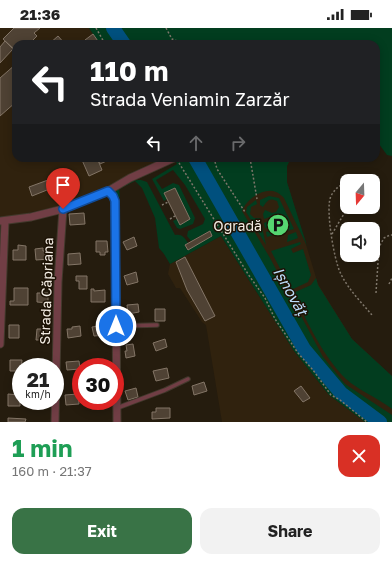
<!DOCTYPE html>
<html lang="en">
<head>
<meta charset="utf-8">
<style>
	body { margin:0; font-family:"Golos Text",sans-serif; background:#f2f2f2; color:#222; height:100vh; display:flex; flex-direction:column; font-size:15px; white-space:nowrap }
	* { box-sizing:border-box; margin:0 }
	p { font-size:13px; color:#767676 }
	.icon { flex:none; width:22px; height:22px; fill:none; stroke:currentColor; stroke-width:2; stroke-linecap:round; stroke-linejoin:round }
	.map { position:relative; height:394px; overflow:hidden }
	.details { display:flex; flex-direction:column; background:#fff; flex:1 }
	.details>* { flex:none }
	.guide { position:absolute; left:12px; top:12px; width:368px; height:122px; border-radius:12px; box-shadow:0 2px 10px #0003; background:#202124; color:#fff; overflow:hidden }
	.needle { width:26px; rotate:199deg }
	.tools { position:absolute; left:340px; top:146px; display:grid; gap:8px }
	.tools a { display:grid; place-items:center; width:40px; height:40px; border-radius:8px; background:#fff; box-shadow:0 2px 10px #0003; font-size:20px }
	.speed { position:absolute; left:12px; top:330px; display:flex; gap:8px; font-size:20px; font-weight:700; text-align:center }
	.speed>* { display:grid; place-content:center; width:52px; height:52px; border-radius:50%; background:#fff; box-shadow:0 2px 10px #0003; line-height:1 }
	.speed small { font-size:10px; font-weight:400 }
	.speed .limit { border:6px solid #d22; background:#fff; color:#111 }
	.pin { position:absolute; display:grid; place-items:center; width:34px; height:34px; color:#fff; margin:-41px -17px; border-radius:50% 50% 50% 0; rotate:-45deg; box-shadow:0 0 4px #0007 }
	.pin .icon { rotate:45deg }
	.me { position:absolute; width:44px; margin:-22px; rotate:0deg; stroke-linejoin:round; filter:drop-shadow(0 0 3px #0008) }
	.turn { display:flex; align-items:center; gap:14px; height:84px; padding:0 12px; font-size:18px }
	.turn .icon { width:52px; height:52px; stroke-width:2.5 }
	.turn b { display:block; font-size:28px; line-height:34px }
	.lanes { display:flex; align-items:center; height:38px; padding:0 12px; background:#0003; justify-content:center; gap:20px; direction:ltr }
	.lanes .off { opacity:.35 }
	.round { display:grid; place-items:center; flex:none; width:42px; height:42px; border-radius:12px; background:#f2f2f2 }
	.headline { display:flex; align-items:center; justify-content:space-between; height:68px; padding:0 12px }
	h1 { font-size:24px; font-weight:700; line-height:30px; color:#1e9e55 }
	.action { display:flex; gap:8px; margin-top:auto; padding:8px 12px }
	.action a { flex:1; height:46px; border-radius:12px; background:#397346; color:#fff; font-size:16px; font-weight:700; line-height:46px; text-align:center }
	.action a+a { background:#f2f2f2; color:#222 }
	.status { display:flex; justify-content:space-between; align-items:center; height:28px; padding:0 20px; background:#fff; direction:ltr }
	.status svg { height:11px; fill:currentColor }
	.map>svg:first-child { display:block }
</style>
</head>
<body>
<div class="status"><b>21:36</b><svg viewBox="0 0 49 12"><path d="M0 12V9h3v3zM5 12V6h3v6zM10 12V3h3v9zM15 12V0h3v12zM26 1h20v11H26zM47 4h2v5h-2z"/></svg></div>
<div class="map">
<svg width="392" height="394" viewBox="0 0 392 394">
	<rect width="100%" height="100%" fill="#251c0e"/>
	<path fill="#30220e" d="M0 0H89L100 16H16V130H162L131 145 96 165 63 177 9 189 0 188Z
		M291 130 287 138V154L318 256 352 311 392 348V392L343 356 327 338 208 132Z
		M221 208 294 323 329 367 365 394H222L206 297 202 294 180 260H176L168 246 170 236Z"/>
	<path fill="#023d1f" d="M89 0H392V128L387 127 376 112V16H100Z
		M174 130H291L287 138V154L307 218 284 170C282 168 279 165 276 164 264 159 246 171 242 183L270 230 323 329 345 356 392 387V394H365L329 367 294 323 221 208 170 236 164 226 159 220 155 190 142 160 135 153 119 161 120 170 115 165 117 162C127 156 135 148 147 154L175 207C182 206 184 209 188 215L185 217 187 222 212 208 209 203 191 213 187 208 188 203 203 196 205 191 185 157 173 142 156 152 162 161 173 155 179 157 195 190 193 196 180 201 177 200 173 193 177 191 180 197 190 191 175 160 164 165 167 171 164 173 152 151 177 136Z
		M269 168 279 170 294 201 267 209 266 204 273 202 274 205 287 201 284 191 271 195 272 199 265 200 264 195 276 190 275 187 264 191 263 186 265 182 272 185 276 184 279 179 277 173C269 169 267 173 263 179L260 177V172Z
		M256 172 257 176 251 179 250 186 254 190H260L266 217 246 184 247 179Z
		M296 204 298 210 287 214 288 207Z
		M300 214 301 216 291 221 293 225 303 221 311 247 308 254 291 262 271 223Z
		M316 250 318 257 352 311 392 348V381C378 370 358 362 346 351 322 327 308 295 293 265L311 257Z"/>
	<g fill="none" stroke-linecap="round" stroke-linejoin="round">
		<path stroke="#00507e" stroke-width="14" d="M113 0 124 16
			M195 130 304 321 341 365 380 394"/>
	</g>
	<path fill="#4f4234" stroke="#837566" d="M14 0H40L34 5 37 8 29 16H16L15 22 3 11Z
		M93 6 100 16H87L85 12Z
		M58 8 65 16H49Z
		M5 13 13 21 0 35V19Z
		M16 36V74L0 88V50Z
		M87 130H97L102 142 89 148 82 132Z
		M97 130H113L100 136Z
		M48 152 52 160 32 168 29 159Z
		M175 160 190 191 180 197 164 165Z
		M84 185 85 196 70 197 69 186Z
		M210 203 212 208 188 222 185 217Z
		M134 209 137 218 127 222 123 214Z
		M96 213H107L108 224H105V227H100V224H96Z
		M18 217 26 218V232H13V222H18Z
		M43 220V223H48L49 231 36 232 35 221Z
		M80 225 81 236 68 237V226Z
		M185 229 215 288 205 293 187 262 176 234Z
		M136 244 138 254 127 257 124 248Z
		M76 248H87V261H79V253H76Z
		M14 260H28V277H10V273H14Z
		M91 261H94V263L105 262V274H91Z
		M37 265H48V275L37 274Z
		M138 276 139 284 128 286 127 277Z
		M155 281H165V293H155Z
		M9 297H19V310H9Z
		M105 297 106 307 94 308 92 299Z
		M80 298 81 308 68 310 67 301H72V299Z
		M37 301H48V312H36Z
		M165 311 167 319 156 323 153 315Z
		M133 316 135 328 126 330 125 323H127L126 317Z
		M10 332H22L21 343H10Z
		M79 333 80 341 67 342 66 334Z
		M108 334 109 339H95V335Z
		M29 335H47V339H29Z
		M167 340 169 350 156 353 153 343Z
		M204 354 207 363 194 367 192 358Z
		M301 358 310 370 303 374 294 363Z
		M136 360 138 369 128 372 125 363Z
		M20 363H21V373L25 374H20V378H8V366L20 367Z
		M78 366 79 376 66 377 65 367Z
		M32 373H44V380H32Z
		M93 373H105V375L93 376Z
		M156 380H170V390L152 391V384H156Z
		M8 390 26 391 25 394H8Z"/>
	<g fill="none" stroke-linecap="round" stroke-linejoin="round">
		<g stroke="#42392c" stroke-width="5.5">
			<path id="lane" d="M117 298 157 297
				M117 380 165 362 188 351"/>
		</g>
		<g stroke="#42392c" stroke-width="9">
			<path id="street" d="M108 163 113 168 115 173 117 394
				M0 193 31 189 63 181 108 163 130 150 174 130
				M0 316 5 193
				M55 394 58 254 63 181"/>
		</g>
		<path stroke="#7f776b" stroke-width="1.5" stroke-dasharray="2 2" stroke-linecap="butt" d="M96 0 105 16
			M166 0 172 11 186 16
			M214 130 217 141 245 184
			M250 130 257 171
			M179 135 248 246 265 270 275 291 298 325 313 342 331 367 340 372 367 394
			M345 157 339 158C336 161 333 164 331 168 325 180 334 231 340 244 347 260 361 274 372 287
			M162 177 168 174
			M170 191 175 188
			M332 206 348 179
			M389 256 392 250
			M376 265 379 219 384 210 390 207H392"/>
		<use href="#lane" stroke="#713e45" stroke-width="3.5"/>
		<use href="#street" stroke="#713e45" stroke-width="7"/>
	</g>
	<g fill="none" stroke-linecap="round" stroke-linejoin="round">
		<g stroke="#114b97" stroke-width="10">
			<path id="route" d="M63 181 108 163 113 168 115 173 116 298"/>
		</g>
		<use href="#route" stroke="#1a73e8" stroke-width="7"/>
	</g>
	<defs>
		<g id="parking-disc" transform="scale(1.15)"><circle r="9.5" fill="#56d671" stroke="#1c1205"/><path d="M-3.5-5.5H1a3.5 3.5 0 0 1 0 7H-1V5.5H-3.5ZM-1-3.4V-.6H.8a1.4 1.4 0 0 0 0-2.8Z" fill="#111"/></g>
	</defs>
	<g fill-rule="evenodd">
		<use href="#parking-disc" x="278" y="197"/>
	</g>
	<g text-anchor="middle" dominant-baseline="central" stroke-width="3" stroke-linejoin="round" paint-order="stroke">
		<g font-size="14" fill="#f3ece3" stroke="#1c1205" text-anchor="end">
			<text x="262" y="197">Ogradă</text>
		</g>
		<g font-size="14" fill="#f3ece3" stroke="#1c1205">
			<text transform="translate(46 263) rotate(-88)">Strada Căpriana</text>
		</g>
		<g font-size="15" font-style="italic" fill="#bbdcf8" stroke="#1c1205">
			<text transform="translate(291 263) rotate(60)">Ișnovăț</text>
		</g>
	</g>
</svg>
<div class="tools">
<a><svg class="needle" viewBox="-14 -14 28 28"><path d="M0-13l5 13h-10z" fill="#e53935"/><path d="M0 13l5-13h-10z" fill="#767676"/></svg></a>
<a><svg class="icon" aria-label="sound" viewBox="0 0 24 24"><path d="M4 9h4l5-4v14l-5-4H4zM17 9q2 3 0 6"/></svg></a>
</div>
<div class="speed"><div>21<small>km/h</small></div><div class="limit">30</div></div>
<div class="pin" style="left:63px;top:181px;background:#d93025"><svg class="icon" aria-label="arrive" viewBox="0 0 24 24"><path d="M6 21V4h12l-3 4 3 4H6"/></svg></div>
<svg class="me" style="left:116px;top:298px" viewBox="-20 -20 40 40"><circle r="17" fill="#1a73e8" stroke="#fff" stroke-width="3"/><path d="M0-11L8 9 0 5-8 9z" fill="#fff"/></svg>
<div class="guide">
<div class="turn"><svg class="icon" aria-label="left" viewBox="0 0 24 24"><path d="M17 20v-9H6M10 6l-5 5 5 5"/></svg><div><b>110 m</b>Strada Veniamin Zarzăr</div></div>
<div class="lanes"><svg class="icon" aria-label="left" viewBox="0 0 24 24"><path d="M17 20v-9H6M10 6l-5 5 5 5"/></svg><svg class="icon off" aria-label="ahead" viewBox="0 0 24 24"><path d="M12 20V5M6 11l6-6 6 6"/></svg><svg class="icon off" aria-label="right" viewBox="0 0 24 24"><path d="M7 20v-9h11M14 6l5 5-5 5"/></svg></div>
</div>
</div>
<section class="details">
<div class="headline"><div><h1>1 min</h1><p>160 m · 21:37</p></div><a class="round" style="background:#d93025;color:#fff"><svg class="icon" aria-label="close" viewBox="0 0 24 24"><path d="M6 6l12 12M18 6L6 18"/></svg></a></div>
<div class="action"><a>Exit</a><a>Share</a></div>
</section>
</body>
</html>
